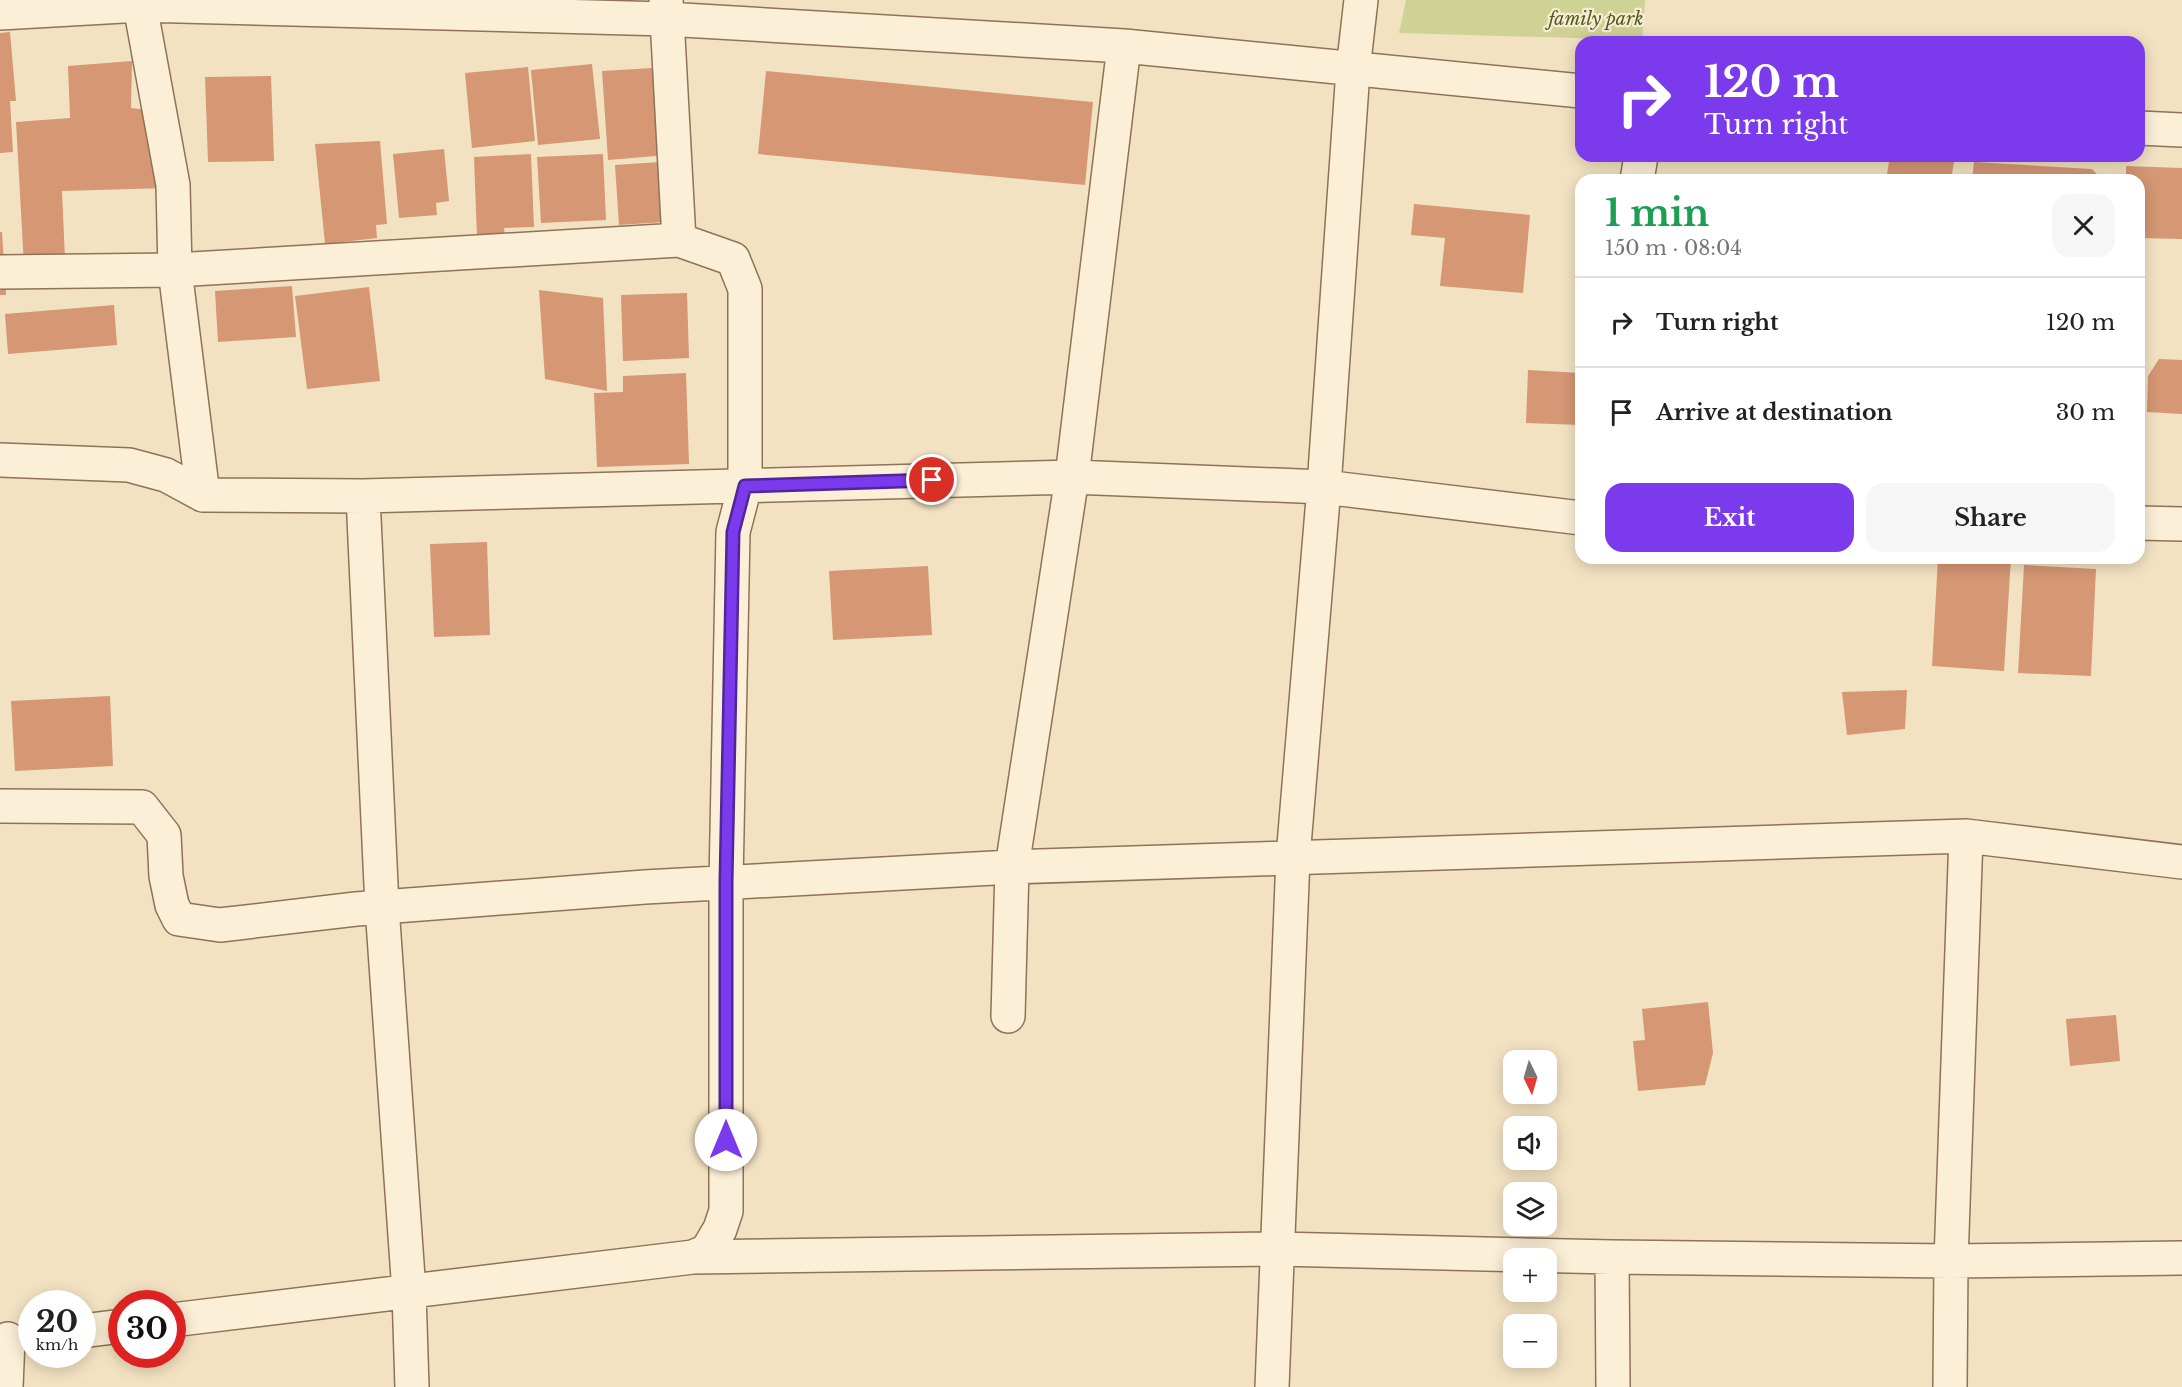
<!DOCTYPE html>
<html lang="en">
<head>
<meta charset="utf-8">
<style>
	body { margin:0; font-family:"Libre Baskerville",serif; background:#f6f6f6; color:#222; height:100vh; display:flex; flex-direction:column; font-size:22px; white-space:nowrap }
	* { box-sizing:border-box; margin:0 }
	p { font-size:20px; color:#767676 }
	.icon { flex:none; width:33px; height:33px; fill:none; stroke:currentColor; stroke-width:2; stroke-linecap:round; stroke-linejoin:round }
	.map { position:relative; flex:1; overflow:hidden }
	.panel { position:absolute; left:1575px; top:174px; width:570px; height:390px; display:flex; flex-direction:column; background:#fff; border-radius:18px; box-shadow:0 3px 15px #0003 }
	.panel>* { flex:none }
	.banner { position:absolute; left:1575px; top:36px; width:570px; height:126px; border-radius:18px; box-shadow:0 3px 15px #0003; background:#7c3aed; color:#fff; overflow:hidden }
	.needle { width:39px; rotate:175deg }
	.buttons { position:absolute; left:1503px; top:1050px; display:grid; gap:12px }
	.buttons a { display:grid; place-items:center; width:54px; height:54px; border-radius:12px; background:#fff; box-shadow:0 3px 15px #0003; font-size:30px }
	.speed { position:absolute; left:18px; top:1290px; display:flex; gap:12px; font-size:30px; font-weight:700; text-align:center }
	.speed>* { display:grid; place-content:center; width:78px; height:78px; border-radius:50%; background:#fff; box-shadow:0 3px 15px #0003; line-height:1 }
	.speed small { font-size:15px; font-weight:400 }
	.speed .limit { border:9px solid #d22; background:#fff; color:#111 }
	.pin { position:absolute; display:grid; place-items:center; width:51px; height:51px; color:#fff; margin:-26px; border:3px solid #fff; border-radius:50%; box-shadow:0 2px 6px #0007 }
	.me { position:absolute; width:66px; margin:-33px; rotate:0deg; stroke-linejoin:round; filter:drop-shadow(0 0 4px #0008) }
	.turn { display:flex; align-items:center; gap:21px; height:126px; padding:0 30px; font-size:27px }
	.turn .icon { width:78px; height:78px; stroke-width:2.5 }
	.turn b { display:block; font-size:42px; line-height:51px }
	.round { display:grid; place-items:center; flex:none; width:63px; height:63px; border-radius:18px; background:#f6f6f6 }
	.head { display:flex; align-items:center; justify-content:space-between; height:102px; padding:0 30px }
	h1 { font-size:36px; font-weight:700; line-height:45px; color:#1e9e55 }
	.button { display:flex; gap:12px; margin-top:auto; padding:12px 30px }
	.button a { flex:1; height:69px; border-radius:18px; background:#7c3aed; color:#fff; font-size:24px; font-weight:700; line-height:69px; text-align:center }
	.button a+a { background:#f6f6f6; color:#222 }
	ul { padding:0; list-style:none }
	li { display:flex; align-items:center; gap:18px; height:90px; padding:0 30px; border-top:2px solid #e0e0e0 }
	li div { flex:1 }
	li b { display:block; font-size:22px }
	li em { font-style:normal }
	.map>svg:first-child { display:block }
</style>
</head>
<body>
<div class="map">
<svg width="2182" height="1387" viewBox="0 0 2182 1387">
	<rect width="100%" height="100%" fill="#f3e2c2"/>
	<path fill="#cfd295" d="M1406 0H1645L1642 40 1399 33Z"/>
	<path fill="#d59774" d="M10 32 16 101H10L13 152 0 153V33Z
		M132 61 131 108 148 110 166 188 62 191 65 259 24 266 16 122 70 118 68 66Z
		M592 64 600 139 538 145 531 70Z
		M686 66 692 153 608 160 602 71Z
		M528 67 535 141 472 148 465 73Z
		M766 71 1093 102 1085 185 758 154Z
		M271 76 274 161 208 162 205 77Z
		M380 141 387 224 376 225 377 238 325 244 315 144Z
		M444 149 449 201 436 203 437 215 399 218 393 154Z
		M531 154 534 227 504 228 505 238H477L474 157Z
		M603 154 606 220 541 223 537 157Z
		M1890 156H1955L1951 180H1886Z
		M675 161 679 221 619 225 615 165Z
		M1974 162 2092 169 2103 180H1972Z
		M2126 166 2182 168V239L2139 238V180H2126Z
		M1414 204 1530 215 1523 293 1440 286 1445 238 1411 235Z
		M0 232H2L6 295H0Z
		M292 286 296 337 218 342 215 291Z
		M369 287 380 381 307 389 295 296Z
		M539 290 603 298 607 391 545 379Z
		M687 293 689 358 623 361 621 295Z
		M114 305 117 345 8 354 5 314Z
		M2159 359 2182 360V414L2147 412 2148 376Z
		M1528 370 1581 373V425L1526 423Z
		M686 373 689 464 597 467 594 393 623 392V376Z
		M487 542 490 635 434 637 430 544Z
		M1938 558H2011L2004 671 1932 666Z
		M2024 565 2096 569 2091 676 2018 673Z
		M928 566 932 635 833 640 829 571Z
		M1907 690 1905 729 1847 735 1842 692Z
		M110 696 113 766 15 771 11 701Z
		M1708 1002 1713 1053 1705 1085 1638 1091 1633 1041 1645 1040 1642 1009Z
		M2116 1015 2120 1061 2070 1066 2066 1019Z"/>
	<g fill="none" stroke-linecap="round" stroke-linejoin="round">
		<g stroke="#8f7257" stroke-width="36">
			<path id="minor" d="M139 0 173 185 175 270 203 495
				M0 13 141 5 666 19 1124 46 1581 91
				M2139 128 2182 130
				M1637 180 1641 156
				M0 272 175 270 679 240
				M0 460 129 465 166 475 203 495 363 496 1072 477 1324 487 1581 518
				M363 496 382 907 409 1292 412 1387
				M2139 523 2182 524
				M0 806 142 807 164 835 166 876 172 905 179 919 220 925 356 909 645 887 1012 867 1966 836 2182 862
				M1008 1016 1012 867 1072 477 1124 46
				M693 1257 1278 1249 1612 1257 1951 1261 2182 1258
				M1612 1257 1613 1387
				M172 1320 693 1257 707 1251 720 1229 726 1211V882L733 532 745 486V289L733 259 679 240 666 0
				M82 1331 122 1326
				M6 1387 8 1339
				M1272 1387 1293 857 1324 487 1353 70 1361 0
				M1950 1387 1951 1261 1966 836"/>
		</g>
		<use href="#minor" stroke="#fcefd7" stroke-width="33"/>
	</g>
	<g fill="none" stroke-linecap="round" stroke-linejoin="round">
		<g stroke="#51269a" stroke-width="15">
			<path id="route" d="M726 1140V882L733 532 745 486 932 480"/>
		</g>
		<use href="#route" stroke="#7c3aed" stroke-width="10"/>
	</g>
	<g text-anchor="middle" dominant-baseline="central" stroke-width="4.5" stroke-linejoin="round" paint-order="stroke">
		<g font-size="18" font-style="italic" fill="#505c21" stroke="#f9ecd3">
			<text x="1596" y="19">family park</text>
		</g>
	</g>
</svg>
<div class="buttons">
<a><svg class="needle" viewBox="-14 -14 28 28"><path d="M0-13l5 13h-10z" fill="#e53935"/><path d="M0 13l5-13h-10z" fill="#767676"/></svg></a>
<a><svg class="icon" aria-label="sound" viewBox="0 0 24 24"><path d="M4 9h4l5-4v14l-5-4H4zM17 9q2 3 0 6"/></svg></a>
<a><svg class="icon" aria-label="layers" viewBox="0 0 24 24"><path d="M12 4l9 5-9 5-9-5zM3 14l9 5 9-5"/></svg></a>
<a>+</a>
<a>−</a>
</div>
<div class="speed"><div>20<small>km/h</small></div><div class="limit">30</div></div>
<div class="pin" style="left:932px;top:480px;background:#d93025"><svg class="icon" aria-label="arrive" viewBox="0 0 24 24"><path d="M6 21V4h12l-3 4 3 4H6"/></svg></div>
<svg class="me" style="left:726px;top:1140px" viewBox="-20 -20 40 40"><circle r="19" fill="#fff"/><path d="M0-13L10 11 0 6-10 11z" fill="#7c3aed"/></svg>
<div class="banner">
<div class="turn"><svg class="icon" aria-label="right" viewBox="0 0 24 24"><path d="M7 20v-9h11M14 6l5 5-5 5"/></svg><div><b>120 m</b>Turn right</div></div>
</div>
<section class="panel">
<div class="head"><div><h1>1 min</h1><p>150 m · 08:04</p></div><a class="round"><svg class="icon" aria-label="close" viewBox="0 0 24 24"><path d="M6 6l12 12M18 6L6 18"/></svg></a></div>
<ul>
<li><svg class="icon" aria-label="right" viewBox="0 0 24 24"><path d="M7 20v-9h11M14 6l5 5-5 5"/></svg><div><b>Turn right</b></div><em>120 m</em></li>
<li><svg class="icon" aria-label="arrive" viewBox="0 0 24 24"><path d="M6 21V4h12l-3 4 3 4H6"/></svg><div><b>Arrive at destination</b></div><em>30 m</em></li>
</ul>
<div class="button"><a>Exit</a><a>Share</a></div>
</section>
</div>
</body>
</html>
